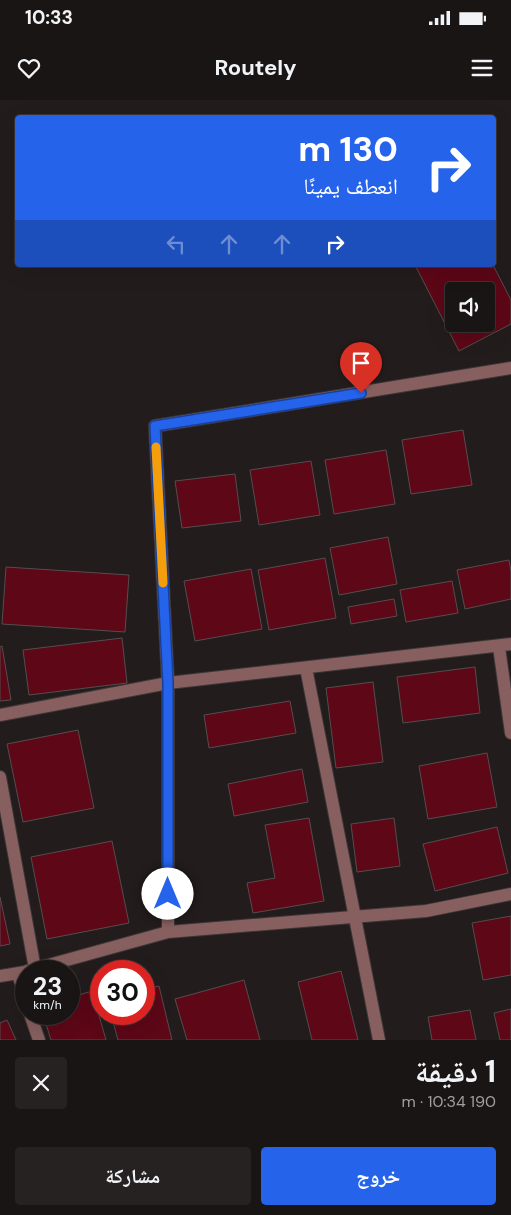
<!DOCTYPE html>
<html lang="ar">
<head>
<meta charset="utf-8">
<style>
	body { margin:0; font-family:"DM Sans","Noto Naskh Arabic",sans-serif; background:#272222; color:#f1f3f6; direction:rtl; height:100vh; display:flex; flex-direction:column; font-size:19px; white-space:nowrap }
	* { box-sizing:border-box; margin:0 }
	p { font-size:16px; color:#9f9fa0 }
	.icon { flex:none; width:28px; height:28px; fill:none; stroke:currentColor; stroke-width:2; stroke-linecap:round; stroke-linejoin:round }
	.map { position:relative; height:940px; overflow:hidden; direction:ltr }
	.drawer { display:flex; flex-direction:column; background:#1a1515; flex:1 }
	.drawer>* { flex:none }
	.banner { position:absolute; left:15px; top:15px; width:481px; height:152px; border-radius:5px; box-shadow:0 5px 20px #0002,0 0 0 1px #383434; direction:rtl; background:#2563eb; color:#fff; overflow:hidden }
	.buttons { position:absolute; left:445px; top:182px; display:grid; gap:10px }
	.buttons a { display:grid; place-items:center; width:50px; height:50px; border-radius:5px; background:#1a1515; box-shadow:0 5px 20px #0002,0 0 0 1px #383434; font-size:25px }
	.speed { position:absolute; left:15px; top:860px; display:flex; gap:10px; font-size:25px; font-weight:700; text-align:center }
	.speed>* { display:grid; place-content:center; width:65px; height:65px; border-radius:50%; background:#1a1515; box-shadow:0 5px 20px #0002,0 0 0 1px #383434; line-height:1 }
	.speed small { font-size:12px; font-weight:400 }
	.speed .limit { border:8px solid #d22; background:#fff; color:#111 }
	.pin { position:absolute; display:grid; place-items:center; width:42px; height:42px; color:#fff; margin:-51px -21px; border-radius:50% 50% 50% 0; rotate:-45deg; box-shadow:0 0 5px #0007 }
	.pin .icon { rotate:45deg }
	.me { position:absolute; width:55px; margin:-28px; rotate:0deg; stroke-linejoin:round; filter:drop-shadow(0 0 4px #0008) }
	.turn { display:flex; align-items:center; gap:18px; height:105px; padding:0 15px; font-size:22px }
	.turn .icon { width:65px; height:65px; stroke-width:2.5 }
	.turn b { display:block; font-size:35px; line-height:42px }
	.lanes { display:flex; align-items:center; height:48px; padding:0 15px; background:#0003; justify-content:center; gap:25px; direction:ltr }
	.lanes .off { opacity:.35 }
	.round { display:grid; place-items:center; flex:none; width:52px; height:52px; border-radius:5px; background:#272222 }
	.headline { display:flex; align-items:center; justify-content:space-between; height:85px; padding:0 15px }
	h1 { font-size:30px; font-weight:700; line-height:38px }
	.primary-button { display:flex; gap:10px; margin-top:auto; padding:10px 15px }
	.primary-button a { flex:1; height:58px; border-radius:5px; background:#2563eb; color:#fff; font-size:20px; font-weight:700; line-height:58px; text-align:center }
	.primary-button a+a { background:#272222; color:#f1f3f6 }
	.status { display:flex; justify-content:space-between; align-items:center; height:35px; padding:0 25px; background:#1a1515; direction:ltr }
	.status svg { height:14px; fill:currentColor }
	header { display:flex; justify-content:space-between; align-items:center; height:65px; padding:0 15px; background:#1a1515; font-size:22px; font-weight:700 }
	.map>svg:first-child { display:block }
</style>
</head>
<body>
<div class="status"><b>10:33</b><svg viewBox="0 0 49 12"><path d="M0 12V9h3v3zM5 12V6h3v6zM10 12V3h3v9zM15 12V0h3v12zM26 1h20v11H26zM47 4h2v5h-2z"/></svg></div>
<header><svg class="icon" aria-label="menu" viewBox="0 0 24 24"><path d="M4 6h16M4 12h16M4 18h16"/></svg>Routely<svg class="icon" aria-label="heart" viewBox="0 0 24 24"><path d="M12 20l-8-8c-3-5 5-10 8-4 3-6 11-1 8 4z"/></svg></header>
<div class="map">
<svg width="511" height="940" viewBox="0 0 511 940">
	<rect width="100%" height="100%" fill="#231c1c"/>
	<path fill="#5d0717" stroke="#554d4d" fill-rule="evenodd" d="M415 165H493L511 200V224L459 251ZM454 191H486V224H454Z
		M463 330 472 385 411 394 402 340Z
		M386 350 395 404 334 414 325 360Z
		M311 361 320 415 259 425 250 370Z
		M235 374 241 421 182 428 175 381Z
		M388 437 397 484 339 495 330 448Z
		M325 458 336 518 269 530 258 470Z
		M509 460 511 472V499L465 509 457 470Z
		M6 467 129 475 125 532 2 524Z
		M251 469 262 529 195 541 184 481Z
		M452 481 458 513 406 522 400 490Z
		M394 499 397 516 351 524 348 507Z
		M122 538 127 583 29 595 23 550Z
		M2 546 11 600 0 601V547Z
		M475 567 480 613 403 623 397 577Z
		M373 582 383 662 336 668 326 588Z
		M290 601 296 633 209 648 204 615Z
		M78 630 94 708 23 722 7 644Z
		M487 653 497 707 428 719 419 666Z
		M302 669 308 702 234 716 228 684Z
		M309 718 324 801 253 813 247 783 275 778 265 725Z
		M394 718 400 766 357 772 351 724Z
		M497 727 508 773 435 791 423 744Z
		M112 741 129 823 47 839 31 757Z
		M0 797 10 844 0 846Z
		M511 816V875L483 880 472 823Z
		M341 871 358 940H312L298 882Z
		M244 880 260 940H187L175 899Z
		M159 886 172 940H118L111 914H144V890Z
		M92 891 106 940H51L43 914H69V898Z
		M511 909V940H500L494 913Z
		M470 910 476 940H432L428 917Z
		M7 920 16 940H0V923Z"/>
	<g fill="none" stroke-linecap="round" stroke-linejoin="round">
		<g stroke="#3c3636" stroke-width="14">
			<path id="street" d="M499 547 511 633
				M306 568 379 940
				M0 615 168 583 511 544
				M0 677 35 869
				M168 832V583L155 326 511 268
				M27 871 168 832 426 811 511 794
				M18 874 26 900
				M0 876 25 872
				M30 914 39 940"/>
		</g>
		<use href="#street" stroke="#875f5f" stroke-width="12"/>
	</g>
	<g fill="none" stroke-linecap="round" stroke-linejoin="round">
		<g stroke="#184099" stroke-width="12">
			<path id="route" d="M168 794V583L155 326 361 293"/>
		</g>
		<use href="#route" stroke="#2563eb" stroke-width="9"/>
		<path stroke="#f59e0b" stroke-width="9" d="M156 347 163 483"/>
	</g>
</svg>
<div class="buttons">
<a><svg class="icon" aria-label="sound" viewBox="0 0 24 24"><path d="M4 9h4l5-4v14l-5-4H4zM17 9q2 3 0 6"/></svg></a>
</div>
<div class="speed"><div>23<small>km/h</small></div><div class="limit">30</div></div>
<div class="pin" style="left:361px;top:293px;background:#d93025"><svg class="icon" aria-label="arrive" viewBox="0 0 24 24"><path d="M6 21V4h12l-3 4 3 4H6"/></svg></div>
<svg class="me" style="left:168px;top:794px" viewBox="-20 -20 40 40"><circle r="19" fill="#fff"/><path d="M0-13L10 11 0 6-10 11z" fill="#2563eb"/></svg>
<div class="banner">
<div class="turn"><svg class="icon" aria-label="right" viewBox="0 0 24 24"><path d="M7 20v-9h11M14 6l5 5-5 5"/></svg><div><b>130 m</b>انعطف يمينًا</div></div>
<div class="lanes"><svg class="icon off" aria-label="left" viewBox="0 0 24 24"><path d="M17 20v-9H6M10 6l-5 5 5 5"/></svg><svg class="icon off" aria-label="ahead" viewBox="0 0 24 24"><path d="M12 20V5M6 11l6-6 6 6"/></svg><svg class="icon off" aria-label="ahead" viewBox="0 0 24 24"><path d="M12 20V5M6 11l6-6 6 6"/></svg><svg class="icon" aria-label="right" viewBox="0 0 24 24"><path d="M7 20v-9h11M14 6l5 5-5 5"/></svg></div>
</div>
</div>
<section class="drawer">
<div class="headline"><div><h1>1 دقيقة</h1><p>190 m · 10:34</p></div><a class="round"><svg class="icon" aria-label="close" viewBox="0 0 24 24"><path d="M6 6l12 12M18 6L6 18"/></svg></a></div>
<div class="primary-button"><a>خروج</a><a>مشاركة</a></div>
</section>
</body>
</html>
